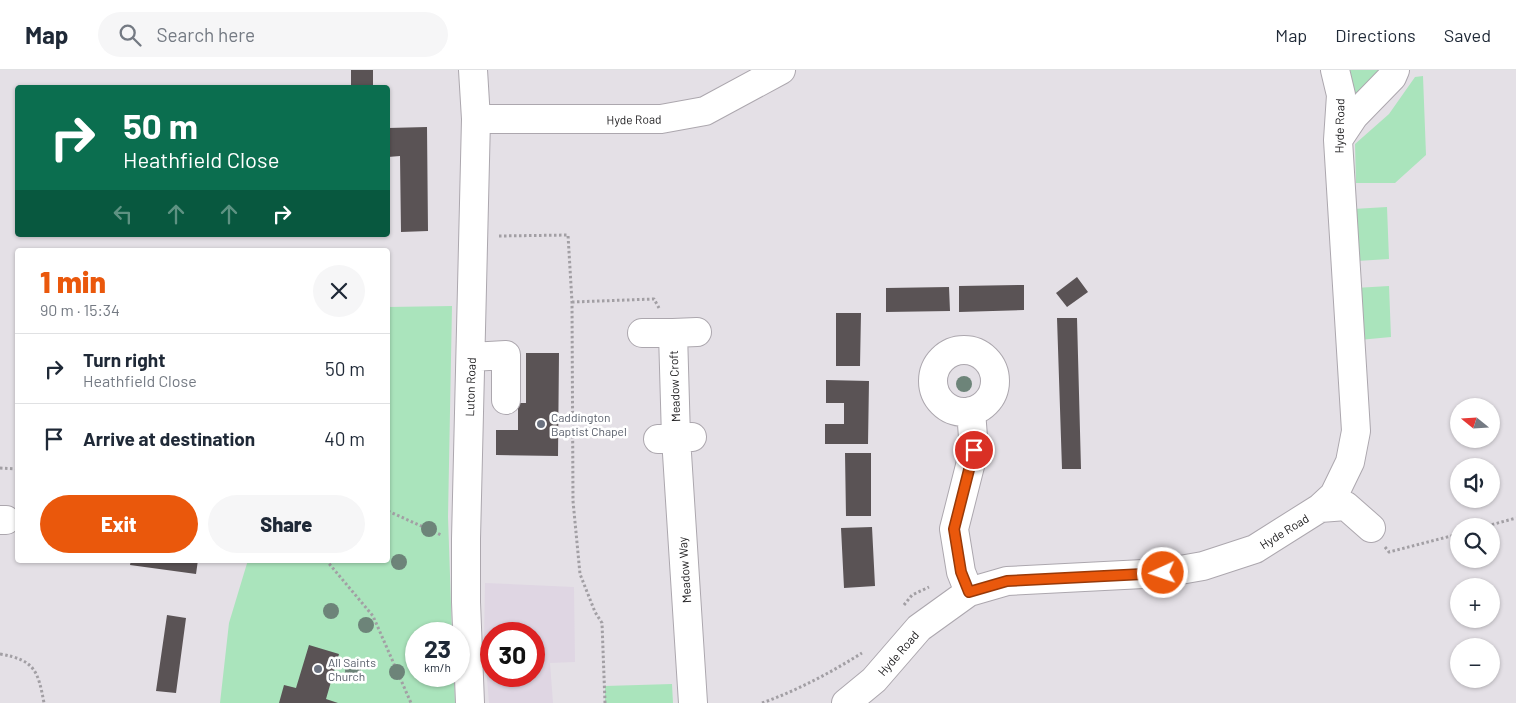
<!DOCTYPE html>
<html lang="en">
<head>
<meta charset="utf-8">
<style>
	body { margin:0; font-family:Barlow,sans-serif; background:#f6f6f7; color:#1f2937; height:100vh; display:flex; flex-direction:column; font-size:19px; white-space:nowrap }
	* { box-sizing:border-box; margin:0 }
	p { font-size:16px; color:#747a83 }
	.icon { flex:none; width:28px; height:28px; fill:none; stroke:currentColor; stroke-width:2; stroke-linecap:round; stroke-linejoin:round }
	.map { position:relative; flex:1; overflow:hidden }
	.sheet { position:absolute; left:15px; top:178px; width:375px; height:315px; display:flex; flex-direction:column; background:#fff; border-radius:5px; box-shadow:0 1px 4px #0004 }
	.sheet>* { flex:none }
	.guide { position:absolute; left:15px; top:15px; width:375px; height:152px; border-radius:5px; box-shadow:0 1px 4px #0004; background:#0b6e4f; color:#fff; overflow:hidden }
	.needle { width:32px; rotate:288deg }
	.buttons { position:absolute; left:1450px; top:328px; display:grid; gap:10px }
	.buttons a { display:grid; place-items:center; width:50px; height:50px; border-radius:50%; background:#fff; box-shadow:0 1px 4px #0004; font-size:25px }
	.speed { position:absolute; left:405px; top:552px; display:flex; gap:10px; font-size:25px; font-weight:700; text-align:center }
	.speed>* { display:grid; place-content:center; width:65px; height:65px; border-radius:50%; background:#fff; box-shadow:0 1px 4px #0004; line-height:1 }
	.speed small { font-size:12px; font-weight:400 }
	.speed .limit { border:8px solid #d22; background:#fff; color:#111 }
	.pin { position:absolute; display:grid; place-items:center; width:42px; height:42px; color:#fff; margin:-21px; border:2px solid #fff; border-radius:50%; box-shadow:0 1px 5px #0007 }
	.me { position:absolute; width:55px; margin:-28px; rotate:267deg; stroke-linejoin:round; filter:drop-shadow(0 0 4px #0008) }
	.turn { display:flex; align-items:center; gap:18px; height:105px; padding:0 25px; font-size:22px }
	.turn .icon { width:65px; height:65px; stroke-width:2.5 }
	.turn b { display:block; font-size:35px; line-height:42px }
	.lanes { display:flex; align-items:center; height:48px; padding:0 25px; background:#0003; justify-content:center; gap:25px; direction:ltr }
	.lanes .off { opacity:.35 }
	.round { display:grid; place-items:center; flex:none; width:52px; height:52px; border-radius:26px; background:#f6f6f7 }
	.overview { display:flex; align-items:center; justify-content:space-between; height:85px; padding:0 25px }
	h1 { font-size:30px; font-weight:800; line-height:38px; color:#ea580c }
	.action { display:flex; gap:10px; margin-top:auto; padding:10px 25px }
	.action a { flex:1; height:58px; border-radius:30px; background:#ea580c; color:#fff; font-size:20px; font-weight:800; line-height:58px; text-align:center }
	.action a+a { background:#f6f6f7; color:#1f2937 }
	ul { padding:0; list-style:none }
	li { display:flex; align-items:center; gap:15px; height:70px; padding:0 25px; border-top:1px solid #e0e1e3 }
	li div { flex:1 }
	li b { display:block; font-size:19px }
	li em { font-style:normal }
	header { display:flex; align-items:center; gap:30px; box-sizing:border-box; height:70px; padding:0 25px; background:#fff; border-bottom:1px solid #e0e1e3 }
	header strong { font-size:24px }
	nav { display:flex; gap:28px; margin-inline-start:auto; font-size:18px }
	.search { width:350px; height:45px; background:#f6f6f7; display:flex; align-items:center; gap:12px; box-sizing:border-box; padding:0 18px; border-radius:28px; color:#747a83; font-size:19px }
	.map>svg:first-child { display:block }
</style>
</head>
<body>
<header>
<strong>Map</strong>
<div class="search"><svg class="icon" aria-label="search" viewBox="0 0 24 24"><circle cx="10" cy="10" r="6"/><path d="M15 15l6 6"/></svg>Search here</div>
<nav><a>Map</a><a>Directions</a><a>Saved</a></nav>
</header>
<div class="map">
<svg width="1516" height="633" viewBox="0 0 1516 633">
	<rect width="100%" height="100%" fill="#e4e0e6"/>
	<path fill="#dfd6e3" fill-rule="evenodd" d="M485 513 574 517 575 592 550 593 553 633H489L484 572ZM491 564H534V606H491Z"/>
	<path fill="#aae4bc" d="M1348 0H1389L1350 33Z
		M1423 6 1426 85 1395 113H1356L1355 74 1389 44 1415 7Z
		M1387 137 1389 189 1357 191 1353 139Z
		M1389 216 1391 267 1359 270 1355 218Z
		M452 236 448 447 452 564H416V606H454L455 633H220L229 553 248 490H388V237Z
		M672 614 673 633H605V616Z"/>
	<path fill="#5a5355" d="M351 0H373V18H351Z
		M427 57 428 161 401 162 400 86 388 87V58Z
		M1077 207 1088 222 1067 237 1056 223Z
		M1024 215V240L959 242V216Z
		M949 217 950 241 886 242V218Z
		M836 243H861L860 296H836Z
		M1057 248H1077L1081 399H1062Z
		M526 283H559L558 386 496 385V360H518V333H526Z
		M826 310 869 311 868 374H825V354H844V333H826Z
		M845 383H871V446H846Z
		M872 457 875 516 844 518 841 458Z
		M131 490H198L196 504 130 495Z
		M167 545 186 548 176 623 156 621Z
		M309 575 339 584 326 629 338 633H279L284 615 296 618Z"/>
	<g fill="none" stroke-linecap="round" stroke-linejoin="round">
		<g stroke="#aca7ae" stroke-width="30">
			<path id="minor" d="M476 49H661L705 41 781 0
				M1338 70 1354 46 1392 7 1395 0
				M642 263H673L676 368 692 367
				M673 263 697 262
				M933 311a31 31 0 1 1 62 0a31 31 0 1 1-62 0Z
				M471 287 506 285V330
				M658 369 676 368 693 633
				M1320 438 1346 436 1371 458
				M0 450H6
				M969 522 961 502 954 459 974 380 971 341
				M470 633 466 532V469L476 49 473 0
				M846 633 874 610 919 558 969 522 1007 511 1163 503 1203 496 1255 479 1320 438 1334 425 1350 392 1356 361 1338 70 1341 25 1335 0"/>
		</g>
		<path stroke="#a29fa4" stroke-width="3" stroke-dasharray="2.5 2.5" stroke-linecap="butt" d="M499 166 568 165 572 232 573 431 580 504 595 542 602 553 605 633
			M572 232 654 229 659 238
			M0 398 18 399
			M388 441 441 465
			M1487 456 1516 448
			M1385 477 1389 482 1459 464
			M326 490 373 546 411 633
			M904 535 912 525 929 517
			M0 584C35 590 38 601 44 633
			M762 633C798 620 830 603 862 583"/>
		<use href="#minor" stroke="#fff" stroke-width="28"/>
	</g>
	<g fill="#6d8479">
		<circle cx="964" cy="314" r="8"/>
		<circle cx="429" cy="459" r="8"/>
		<circle cx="399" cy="492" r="8"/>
		<circle cx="331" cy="541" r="8"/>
		<circle cx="366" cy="555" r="8"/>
		<circle cx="353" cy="601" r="8"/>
		<circle cx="397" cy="602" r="8"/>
	</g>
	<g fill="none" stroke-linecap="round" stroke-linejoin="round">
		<g stroke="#983908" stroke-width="12">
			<path id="route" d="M974 380 954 459 961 502 969 522 1007 511 1163 503"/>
		</g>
		<use href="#route" stroke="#ea580c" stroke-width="9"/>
	</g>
	<g fill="#6b7280" stroke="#fff" stroke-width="2">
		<circle cx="541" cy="354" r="5"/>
		<circle cx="318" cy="599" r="5"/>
	</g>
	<g text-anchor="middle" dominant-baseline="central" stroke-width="5" stroke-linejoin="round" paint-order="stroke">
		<g font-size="12" fill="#1b1a1c" stroke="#fff">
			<text transform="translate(634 49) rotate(-1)">Hyde Road</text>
			<text transform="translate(1339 56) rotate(-89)">Hyde Road</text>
			<text transform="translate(674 316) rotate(-92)">Meadow Croft</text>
			<text transform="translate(470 317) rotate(-88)">Luton Road</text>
			<text transform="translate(1284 461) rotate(-32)">Hyde Road</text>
			<text transform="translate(684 500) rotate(-94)">Meadow Way</text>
			<text transform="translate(898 583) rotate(-49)">Hyde Road</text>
		</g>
		<g font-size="12" fill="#5b616d" stroke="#fff" text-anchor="start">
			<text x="551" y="347">Caddington<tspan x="551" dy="14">Baptist Chapel</tspan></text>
			<text x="328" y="592">All Saints<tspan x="328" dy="14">Church</tspan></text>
		</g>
	</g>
</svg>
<div class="buttons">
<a><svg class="needle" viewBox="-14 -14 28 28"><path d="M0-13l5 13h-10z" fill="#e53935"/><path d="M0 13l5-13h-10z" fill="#747a83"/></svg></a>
<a><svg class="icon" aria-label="sound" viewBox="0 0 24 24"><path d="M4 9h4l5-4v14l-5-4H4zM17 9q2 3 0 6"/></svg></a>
<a><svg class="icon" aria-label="search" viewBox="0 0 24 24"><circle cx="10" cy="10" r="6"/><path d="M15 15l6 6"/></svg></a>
<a>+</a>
<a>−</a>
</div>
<div class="speed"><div>23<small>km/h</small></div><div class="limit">30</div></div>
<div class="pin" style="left:974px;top:380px;background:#d93025"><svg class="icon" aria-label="arrive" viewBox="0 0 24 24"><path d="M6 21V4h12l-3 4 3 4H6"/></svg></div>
<svg class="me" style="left:1163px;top:503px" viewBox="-20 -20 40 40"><circle r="17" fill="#ea580c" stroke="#fff" stroke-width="3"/><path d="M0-11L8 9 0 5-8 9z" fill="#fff"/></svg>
<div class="guide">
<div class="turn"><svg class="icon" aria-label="right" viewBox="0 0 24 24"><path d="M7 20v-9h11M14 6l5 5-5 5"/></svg><div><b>50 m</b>Heathfield Close</div></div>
<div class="lanes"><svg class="icon off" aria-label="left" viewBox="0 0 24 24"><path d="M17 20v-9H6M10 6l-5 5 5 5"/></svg><svg class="icon off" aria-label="ahead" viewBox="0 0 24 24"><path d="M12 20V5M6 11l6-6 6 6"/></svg><svg class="icon off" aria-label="ahead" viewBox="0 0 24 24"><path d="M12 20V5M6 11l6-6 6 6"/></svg><svg class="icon" aria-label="right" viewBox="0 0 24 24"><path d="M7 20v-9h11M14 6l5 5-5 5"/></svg></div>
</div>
<section class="sheet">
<div class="overview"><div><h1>1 min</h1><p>90 m · 15:34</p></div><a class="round"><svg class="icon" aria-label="close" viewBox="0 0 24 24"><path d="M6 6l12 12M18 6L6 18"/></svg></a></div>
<ul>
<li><svg class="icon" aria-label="right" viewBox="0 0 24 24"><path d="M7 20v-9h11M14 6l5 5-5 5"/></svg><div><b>Turn right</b><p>Heathfield Close</p></div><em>50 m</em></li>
<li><svg class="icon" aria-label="arrive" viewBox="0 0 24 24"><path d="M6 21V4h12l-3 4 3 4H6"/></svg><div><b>Arrive at destination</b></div><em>40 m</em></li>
</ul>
<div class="action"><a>Exit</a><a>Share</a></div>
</section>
</div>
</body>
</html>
